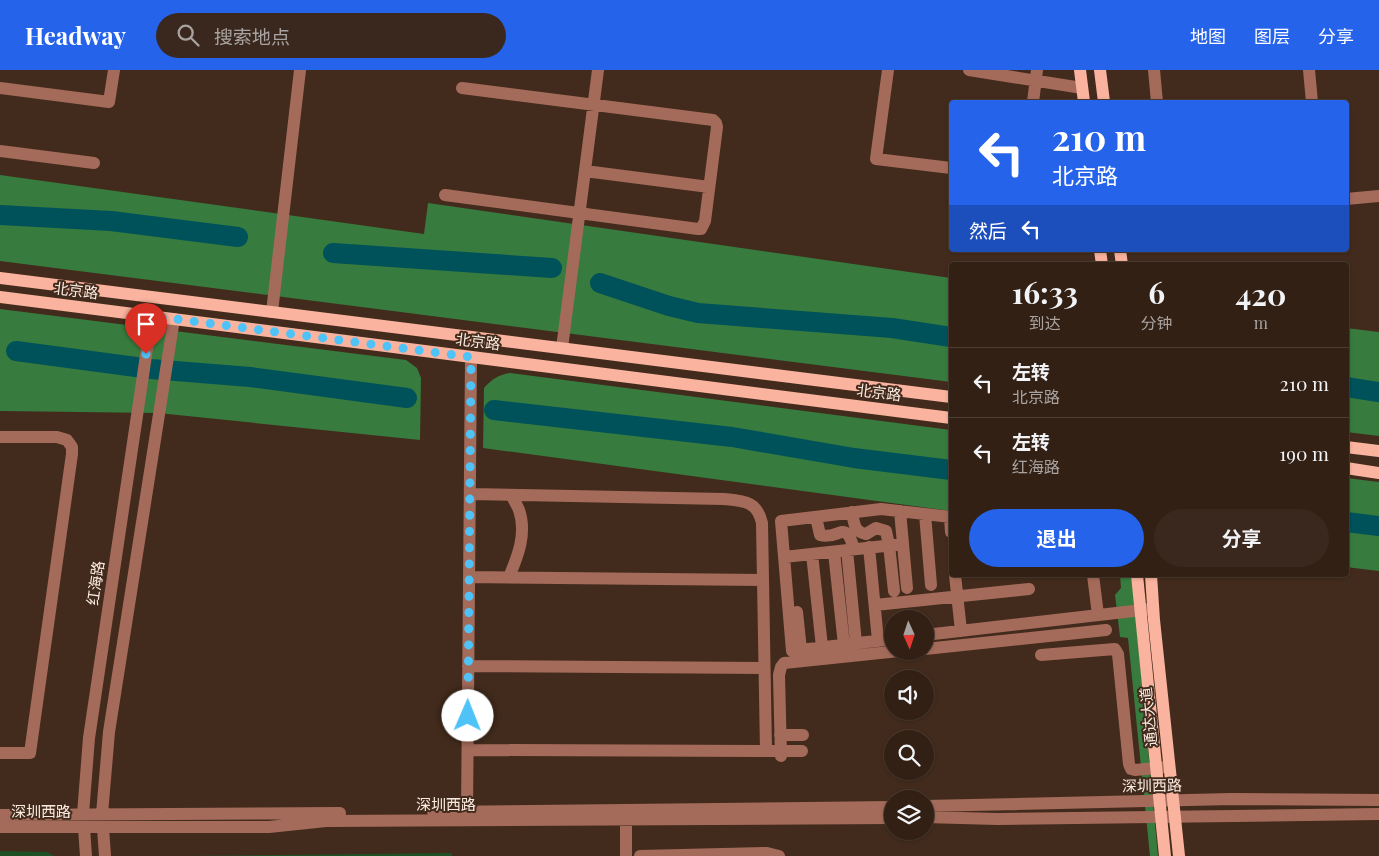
<!DOCTYPE html>
<html lang="zh">
<head>
<meta charset="utf-8">
<style>
	body { margin:0; font-family:"Playfair Display","Noto Sans SC",serif; background:#3a281e; color:#f1f3f6; height:100vh; display:flex; flex-direction:column; font-size:19px; white-space:nowrap }
	* { box-sizing:border-box; margin:0 }
	p { font-size:16px; color:#a8a3a0 }
	.icon { flex:none; width:28px; height:28px; fill:none; stroke:currentColor; stroke-width:2; stroke-linecap:round; stroke-linejoin:round }
	.map { position:relative; flex:1; overflow:hidden }
	.side { position:absolute; left:949px; top:192px; width:400px; height:315px; display:flex; flex-direction:column; background:#322015; border-radius:5px; box-shadow:0 1px 4px #0004,0 0 0 1px #4d3e34 }
	.side>* { flex:none }
	.hud { position:absolute; left:949px; top:30px; width:400px; height:152px; border-radius:5px; box-shadow:0 1px 4px #0004,0 0 0 1px #4d3e34; background:#2563eb; color:#fff; overflow:hidden }
	.needle { width:32px; rotate:177deg }
	.fabs { position:absolute; left:884px; top:540px; display:grid; gap:10px }
	.fabs a { display:grid; place-items:center; width:50px; height:50px; border-radius:50%; background:#322015; box-shadow:0 1px 4px #0004,0 0 0 1px #4d3e34; font-size:25px }
	.pin { position:absolute; display:grid; place-items:center; width:42px; height:42px; color:#fff; margin:-51px -21px; border-radius:50% 50% 50% 0; rotate:-45deg; box-shadow:0 0 5px #0007 }
	.pin .icon { rotate:45deg }
	.me { position:absolute; width:55px; margin:-28px; rotate:1deg; stroke-linejoin:round; filter:drop-shadow(0 0 4px #0008) }
	.turn { display:flex; align-items:center; gap:18px; height:105px; padding:0 20px; font-size:22px }
	.turn .icon { width:65px; height:65px; stroke-width:2.5 }
	.turn b { display:block; font-size:35px; line-height:42px }
	.then { display:flex; align-items:center; height:48px; padding:0 20px; background:#0003; gap:10px; font-size:19px }
	.eta { display:flex; justify-content:space-evenly; align-items:center; height:85px; text-align:center }
	.eta b { font-size:30px; font-weight:700; line-height:35px }
	.action { display:flex; gap:10px; margin-top:auto; padding:10px 20px }
	.action a { flex:1; height:58px; border-radius:30px; background:#2563eb; color:#fff; font-size:20px; font-weight:700; line-height:58px; text-align:center }
	.action a+a { background:#3a281e; color:#f1f3f6 }
	ul { padding:0; list-style:none }
	li { display:flex; align-items:center; gap:15px; height:70px; padding:0 20px; border-top:1px solid #4d3e34 }
	li div { flex:1 }
	li b { display:block; font-size:19px }
	li em { font-style:normal }
	header { display:flex; align-items:center; gap:30px; box-sizing:border-box; height:70px; padding:0 25px; background:#2563eb; color:#fff }
	header strong { font-size:24px }
	nav { display:flex; gap:28px; margin-inline-start:auto; font-size:18px }
	.search { width:350px; height:45px; background:#3a281e; display:flex; align-items:center; gap:12px; box-sizing:border-box; padding:0 18px; border-radius:28px; color:#a8a3a0; font-size:19px }
	.map>svg:first-child { display:block }
</style>
</head>
<body>
<header>
<strong>Headway</strong>
<div class="search"><svg class="icon" aria-label="search" viewBox="0 0 24 24"><circle cx="10" cy="10" r="6"/><path d="M15 15l6 6"/></svg>搜索地点</div>
<nav><a>地图</a><a>图层</a><a>分享</a></nav>
</header>
<div class="map">
<svg width="1379" height="786" viewBox="0 0 1379 786">
	<rect width="100%" height="100%" fill="#422b1c"/>
	<path fill="#1d5123" d="M0 781 47 782 54 786H0Z
		M452 783V786H176H180Z"/>
	<path fill="#377b3e" d="M0 105 424 164 428 133 951 208V312L0 191Z
		M0 239 406 290 417 298 421 308 420 370 158 343 0 341Z
		M1346 258 1379 262V366L1346 362Z
		M510 303 951 360V441L483 378 484 318C492 309 498 305 510 303Z
		M1346 408 1379 412V501L1346 497Z
		M1120 505H1132L1158 786H1150L1128 568 1120 567 1115 525 1121 518Z"/>
	<g fill="none" stroke-linecap="round" stroke-linejoin="round">
		<path stroke="#00525a" stroke-width="20" d="M0 145 111 151 238 167
			M333 183 552 198
			M600 213 669 236 698 243 892 258 951 267
			M16 281 151 299 250 307 407 328
			M1346 317 1379 322
			M494 340 732 367 854 388 951 400
			M1346 452 1379 456"/>
		<path stroke="#a56b5a" stroke-width="12" d="M888 0 876 89 951 98
			M969 0 1082 18
			M1154 0 1157 32
			M1309 0 1312 32
			M0 18 109 32 114 0
			M1033 32 1037 0
			M0 81 94 93
			M585 101 709 117
			M445 125 698 159H701L705 151 717 57 716 53 713 50 462 18
			M1346 129 1379 126
			M272 242 300 0
			M562 278 598 0
			M0 367H57L67 370 72 377V384L30 683H0
			M470 424 724 429C744 431 757 431 762 453L766 681
			M900 441 907 518
			M852 442C854 453 854 462 866 464L876 458 886 461 889 475 894 521
			M925 444 931 515
			M816 447 820 465C839 471 845 447 854 479
			M950 447 951 462
			M869 477 878 571
			M847 480 856 573
			M834 482 844 575
			M812 484 822 577
			M784 487 903 474
			M955 505 961 561
			M1093 505 1098 545
			M469 507 763 510
			M509 507C518 486 527 463 519 440 517 435 514 430 511 425
			M875 535 1029 519
			M797 542 801 580
			M925 565 1151 539
			M892 569 792 581 781 451 881 439 951 447
			M925 579 1106 560
			M1041 585 1115 579 1118 584 1129 694 1131 699 1135 700 1167 697
			M468 596 764 598
			M780 665H803
			M468 680 802 681
			M781 686 779 605 781 597 784 593 899 581
			M925 736 1232 729 1379 730
			M433 742 892 737
			M467 742 471 287
			M0 745 340 743
			M925 747 997 749 1379 744
			M626 750V786
			M0 757H269L326 751 892 748
			M86 786 83 744 89 668 152 245
			M105 786 102 744 109 662 174 249
			M640 786 767 783 779 786"/>
		<path stroke="#fab39e" stroke-width="12" d="M1080 0 1084 32
			M1100 0 1104 32
			M1100 180 1102 195
			M1120 180 1122 195
			M0 208 951 327
			M0 227 951 348
			M1346 377 1379 381
			M1346 398 1379 403
			M1137 505 1165 786
			M1151 505 1154 550 1179 786"/>
	</g>
	<g fill="none" stroke-linecap="round" stroke-linejoin="round">
		<path stroke="#4fc3f7" stroke-width="9" stroke-dasharray="0 16.2" d="M146 284 152 246 471 287 468 646"/>
	</g>
	<g text-anchor="middle" dominant-baseline="central" stroke-width="4" stroke-linejoin="round" paint-order="stroke">
		<g font-size="15" fill="#faeae0" stroke="#422b1c">
			<text transform="translate(76 220) rotate(7)">北京路</text>
			<text transform="translate(478 271) rotate(7)">北京路</text>
			<text transform="translate(879 322) rotate(7)">北京路</text>
			<text transform="translate(95 513) rotate(-82)">红海路</text>
			<text transform="translate(1148 647) rotate(-96)">通达大道</text>
			<text transform="translate(1152 715) rotate(-1)">深圳西路</text>
			<text x="446" y="734">深圳西路</text>
			<text x="41" y="741">深圳西路</text>
		</g>
	</g>
</svg>
<div class="fabs">
<a><svg class="needle" viewBox="-14 -14 28 28"><path d="M0-13l5 13h-10z" fill="#e53935"/><path d="M0 13l5-13h-10z" fill="#a8a3a0"/></svg></a>
<a><svg class="icon" aria-label="sound" viewBox="0 0 24 24"><path d="M4 9h4l5-4v14l-5-4H4zM17 9q2 3 0 6"/></svg></a>
<a><svg class="icon" aria-label="search" viewBox="0 0 24 24"><circle cx="10" cy="10" r="6"/><path d="M15 15l6 6"/></svg></a>
<a><svg class="icon" aria-label="layers" viewBox="0 0 24 24"><path d="M12 4l9 5-9 5-9-5zM3 14l9 5 9-5"/></svg></a>
</div>
<div class="pin" style="left:146px;top:284px;background:#d93025"><svg class="icon" aria-label="arrive" viewBox="0 0 24 24"><path d="M6 21V4h12l-3 4 3 4H6"/></svg></div>
<svg class="me" style="left:468px;top:646px" viewBox="-20 -20 40 40"><circle r="19" fill="#fff"/><path d="M0-13L10 11 0 6-10 11z" fill="#4fc3f7"/></svg>
<div class="hud">
<div class="turn"><svg class="icon" aria-label="left" viewBox="0 0 24 24"><path d="M17 20v-9H6M10 6l-5 5 5 5"/></svg><div><b>210 m</b>北京路</div></div>
<div class="then">然后<svg class="icon" aria-label="left" viewBox="0 0 24 24"><path d="M17 20v-9H6M10 6l-5 5 5 5"/></svg></div>
</div>
<section class="side">
<div class="eta">
<div><b>16:33</b><p>到达</p></div>
<div><b>6</b><p>分钟</p></div>
<div><b>420</b><p>m</p></div>
</div>
<ul>
<li><svg class="icon" aria-label="left" viewBox="0 0 24 24"><path d="M17 20v-9H6M10 6l-5 5 5 5"/></svg><div><b>左转</b><p>北京路</p></div><em>210 m</em></li>
<li><svg class="icon" aria-label="left" viewBox="0 0 24 24"><path d="M17 20v-9H6M10 6l-5 5 5 5"/></svg><div><b>左转</b><p>红海路</p></div><em>190 m</em></li>
</ul>
<div class="action"><a>退出</a><a>分享</a></div>
</section>
</div>
</body>
</html>
